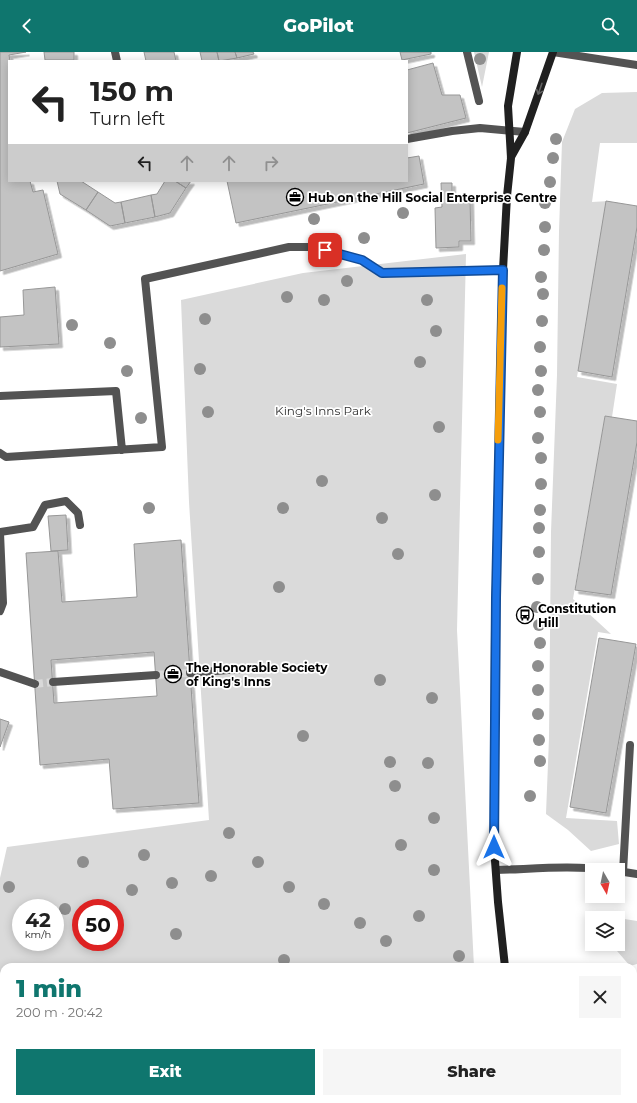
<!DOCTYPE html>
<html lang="en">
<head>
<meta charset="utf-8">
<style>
	body { margin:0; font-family:Montserrat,sans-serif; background:#f6f6f6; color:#222; height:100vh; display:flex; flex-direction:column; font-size:15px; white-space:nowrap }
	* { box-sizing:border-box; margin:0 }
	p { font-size:13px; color:#767676 }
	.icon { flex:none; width:22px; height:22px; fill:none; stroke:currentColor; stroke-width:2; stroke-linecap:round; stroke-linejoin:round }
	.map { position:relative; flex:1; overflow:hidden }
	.details { position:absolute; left:0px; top:911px; width:637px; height:140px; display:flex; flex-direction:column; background:#fff; border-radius:12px 12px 0 0; box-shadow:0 2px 10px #0003 }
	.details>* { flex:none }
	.hud { position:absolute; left:8px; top:8px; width:400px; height:122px; border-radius:0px; box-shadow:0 2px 10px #0003; background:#fff; color:#222; overflow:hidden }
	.needle { width:26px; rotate:171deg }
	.tools { position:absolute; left:585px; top:811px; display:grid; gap:8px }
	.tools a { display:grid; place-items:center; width:40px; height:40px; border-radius:0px; background:#fff; box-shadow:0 2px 10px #0003; font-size:20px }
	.speed { position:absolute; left:12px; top:847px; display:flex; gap:8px; font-size:20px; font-weight:700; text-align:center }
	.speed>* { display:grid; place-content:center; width:52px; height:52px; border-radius:50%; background:#fff; box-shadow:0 2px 10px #0003; line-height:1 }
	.speed small { font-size:10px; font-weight:400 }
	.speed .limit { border:6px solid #d22; background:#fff; color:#111 }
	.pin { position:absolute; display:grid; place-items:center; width:34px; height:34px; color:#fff; margin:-17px; border-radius:8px; box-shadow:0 2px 6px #0006 }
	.me { position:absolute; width:44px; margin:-22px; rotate:0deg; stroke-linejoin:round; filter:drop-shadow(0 0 3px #0008) }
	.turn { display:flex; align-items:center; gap:14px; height:84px; padding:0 16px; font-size:18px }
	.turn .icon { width:52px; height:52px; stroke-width:2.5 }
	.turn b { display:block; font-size:28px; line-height:34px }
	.lanes { display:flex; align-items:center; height:38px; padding:0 16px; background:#0003; justify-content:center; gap:20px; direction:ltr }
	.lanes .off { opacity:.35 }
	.round { display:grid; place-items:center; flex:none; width:42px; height:42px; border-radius:0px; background:#f6f6f6 }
	.headline { display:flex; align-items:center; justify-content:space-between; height:68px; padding:0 16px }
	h1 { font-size:24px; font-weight:800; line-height:30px; color:#0f766e }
	.cta { display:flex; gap:8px; margin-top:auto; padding:8px 16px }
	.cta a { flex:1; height:46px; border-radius:0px; background:#0f766e; color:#fff; font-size:16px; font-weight:800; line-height:46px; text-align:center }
	.cta a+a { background:#f6f6f6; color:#222 }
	header { display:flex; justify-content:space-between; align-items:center; height:52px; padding:0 16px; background:#0f766e; color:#fff; font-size:18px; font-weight:800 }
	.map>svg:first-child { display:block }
</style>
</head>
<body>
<header><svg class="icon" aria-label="back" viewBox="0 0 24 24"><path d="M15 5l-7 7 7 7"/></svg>GoPilot<svg class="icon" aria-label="search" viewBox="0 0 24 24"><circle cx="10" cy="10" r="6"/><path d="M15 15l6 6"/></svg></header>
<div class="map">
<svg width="637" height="1051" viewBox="0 0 637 1051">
	<defs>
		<filter id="shadow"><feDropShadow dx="3.5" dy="3.5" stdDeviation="0" flood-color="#0004"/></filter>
	</defs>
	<rect width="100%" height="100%" fill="#fff"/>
	<path fill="#dadada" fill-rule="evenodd" d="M474 0H489L482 35Z
		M637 40V91H600L592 150 609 149 599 192 577 325 617 332 612 365 605 364 573 547 611 582 598 580 566 766 617 769 619 792 591 799 568 778 546 762 549 686 551 480 557 323 559 179 562 90 575 57 602 41Z
		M466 202 457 578 474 915H4V941L0 940V826L7 795 209 768 189 450 181 248 303 221ZM21 856H55V890H21ZM81 856H115V890H81Z
		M618 866 637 869V912L630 914 611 892H618Z
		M362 1047H445L444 1051H376Z"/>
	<path fill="#c3c3c3" stroke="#979797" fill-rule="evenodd" filter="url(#shadow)" d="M0 0H26L9 3 10 9 9 129H30L33 140 43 138 58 202 0 219Z
		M44 0H74V8H45Z
		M144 0H174L176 9H146Z
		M200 0H217L219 9H202Z
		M217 0H235L237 6 219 9Z
		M235 0H253L254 2 237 6Z
		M400 0H431V2L402 8Z
		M433 11 442 43H460L466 66 407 81V18Z
		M419 104 424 132 236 171 227 129H407V106Z
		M57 129H81L98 140 86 158 60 142Z
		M165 129H175L186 136 170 161 155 165 151 143 157 142Z
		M175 129H191L186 136Z
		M441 131H452V143H464L470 148 471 189H459V195L436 196 435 156 442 155Z
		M98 140 115 151 121 150 125 171 110 174 86 158Z
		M151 143 155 165 125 171 121 150Z
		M606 149 637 154V175L612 325 578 319Z
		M55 235 59 292 0 295V265L24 263 23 238Z
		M605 364 637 369V390L611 543 575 538Z
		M66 463 68 498 51 499 48 464Z
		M181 488 199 751 113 757 109 707 40 713 26 501 58 499 62 550 137 545 134 492ZM154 600 157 644 54 651 51 608Z
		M599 586 636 592 606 761 570 755Z
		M0 667 9 670 0 695Z
		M0 975 4 976V987L1 997Z
		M0 1042 4 1044V1047H9L18 1051H0Z
		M133 1047H147L146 1051H135L132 1050Z
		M147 1047H161L160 1051H146Z
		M161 1047H177L176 1051H160Z
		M177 1047H192L190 1051H176Z
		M192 1047H207L205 1051H190Z
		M207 1047H221L219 1051H205Z
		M221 1047H228L234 1049V1051H219Z"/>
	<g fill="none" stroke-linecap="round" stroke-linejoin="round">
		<path stroke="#d9d9d9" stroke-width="8" stroke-dasharray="8 4" stroke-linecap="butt" d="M156 623 190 621
			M35 632 53 630"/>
		<path stroke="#535353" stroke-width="8" d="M407 87 452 79 480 76 525 80
			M0 344 116 339 122 398
			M0 401 6 405 162 395 145 227 289 195H312L362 208 382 221 503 218
			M0 480 33 475 45 453 66 449 78 461 80 473
			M0 481 3 551 0 559
			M623 820 630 693
			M59 1047 71 1051"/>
		<path stroke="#535353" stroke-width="8" d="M190 621 241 617
			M53 630 156 623"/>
		<path stroke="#535353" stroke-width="8" d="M115 0 117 9
			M467 0 479 49
			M553 0 637 13
			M0 620 35 632
			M496 818C533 817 572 813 609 818
			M618 819 637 822
			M506 1051 515 1047"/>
		<path stroke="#202020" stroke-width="8" d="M511 105 525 80 553 0
			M505 915 498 850 494 795 495 577 503 218 507 144 511 106 508 54 517 0
			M517 1047 519 1051
			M553 1047 555 1051"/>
	</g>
	<g fill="#8e8e8e">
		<circle cx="480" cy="7" r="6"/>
		<circle cx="556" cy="87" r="6"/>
		<circle cx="553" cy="106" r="6"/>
		<circle cx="550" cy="130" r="6"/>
		<circle cx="545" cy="151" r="6"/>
		<circle cx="403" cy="161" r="6"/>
		<circle cx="314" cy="167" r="6"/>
		<circle cx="545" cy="175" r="6"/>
		<circle cx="364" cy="186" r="6"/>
		<circle cx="544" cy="198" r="6"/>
		<circle cx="541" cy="225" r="6"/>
		<circle cx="347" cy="229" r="6"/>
		<circle cx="543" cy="242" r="6"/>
		<circle cx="287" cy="245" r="6"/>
		<circle cx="324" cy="248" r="6"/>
		<circle cx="427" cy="248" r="6"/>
		<circle cx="205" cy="267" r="6"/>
		<circle cx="542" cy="269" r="6"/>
		<circle cx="72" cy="273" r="6"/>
		<circle cx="436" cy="279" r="6"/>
		<circle cx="110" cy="291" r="6"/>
		<circle cx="540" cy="295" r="6"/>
		<circle cx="420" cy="310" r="6"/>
		<circle cx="200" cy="317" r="6"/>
		<circle cx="127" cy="319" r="6"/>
		<circle cx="541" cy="319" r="6"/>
		<circle cx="538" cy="338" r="6"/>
		<circle cx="208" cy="360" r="6"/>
		<circle cx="540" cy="360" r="6"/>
		<circle cx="141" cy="366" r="6"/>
		<circle cx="439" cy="375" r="6"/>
		<circle cx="538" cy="386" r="6"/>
		<circle cx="541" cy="406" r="6"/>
		<circle cx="322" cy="429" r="6"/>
		<circle cx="541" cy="432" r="6"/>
		<circle cx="435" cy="443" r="6"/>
		<circle cx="149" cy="456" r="6"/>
		<circle cx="283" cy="456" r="6"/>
		<circle cx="540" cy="458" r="6"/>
		<circle cx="382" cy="466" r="6"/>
		<circle cx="539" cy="476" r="6"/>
		<circle cx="539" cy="500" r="6"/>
		<circle cx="398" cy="502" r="6"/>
		<circle cx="538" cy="527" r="6"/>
		<circle cx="279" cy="535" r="6"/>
		<circle cx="537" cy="555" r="6"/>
		<circle cx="539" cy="573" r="6"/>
		<circle cx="540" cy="591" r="6"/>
		<circle cx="538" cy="614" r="6"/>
		<circle cx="380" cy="628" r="6"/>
		<circle cx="538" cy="638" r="6"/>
		<circle cx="432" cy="646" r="6"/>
		<circle cx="538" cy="662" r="6"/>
		<circle cx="303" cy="684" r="6"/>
		<circle cx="539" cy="688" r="6"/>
		<circle cx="540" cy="709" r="6"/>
		<circle cx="390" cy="710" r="6"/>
		<circle cx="428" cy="711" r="6"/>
		<circle cx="395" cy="734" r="6"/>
		<circle cx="530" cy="744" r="6"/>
		<circle cx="434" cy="766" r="6"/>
		<circle cx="229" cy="781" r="6"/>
		<circle cx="401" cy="793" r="6"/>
		<circle cx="144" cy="803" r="6"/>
		<circle cx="83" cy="810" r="6"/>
		<circle cx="258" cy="810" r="6"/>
		<circle cx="434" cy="818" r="6"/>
		<circle cx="211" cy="824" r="6"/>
		<circle cx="172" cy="831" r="6"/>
		<circle cx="9" cy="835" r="6"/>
		<circle cx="289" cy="835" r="6"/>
		<circle cx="132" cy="838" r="6"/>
		<circle cx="324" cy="852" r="6"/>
		<circle cx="65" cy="857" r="6"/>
		<circle cx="419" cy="864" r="6"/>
		<circle cx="360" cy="871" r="6"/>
		<circle cx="176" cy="882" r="6"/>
		<circle cx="386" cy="889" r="6"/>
		<circle cx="459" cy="904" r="6"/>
		<circle cx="284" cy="908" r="6"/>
	</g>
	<defs><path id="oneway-shaft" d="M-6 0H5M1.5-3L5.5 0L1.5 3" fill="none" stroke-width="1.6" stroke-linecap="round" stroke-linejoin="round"/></defs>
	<use stroke="#636363" href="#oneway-shaft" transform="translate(540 37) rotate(109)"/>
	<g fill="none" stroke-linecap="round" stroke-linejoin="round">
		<g stroke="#114b97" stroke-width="10">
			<path id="route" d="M325 198 362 208 382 221 503 218 496 546 494 795"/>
		</g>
		<use href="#route" stroke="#1a73e8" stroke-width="7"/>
		<path stroke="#f59e0b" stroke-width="7" d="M498 388 502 236"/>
	</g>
	<defs>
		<g id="office-ring" transform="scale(0.9)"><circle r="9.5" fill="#fff" stroke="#000" stroke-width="1.5"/><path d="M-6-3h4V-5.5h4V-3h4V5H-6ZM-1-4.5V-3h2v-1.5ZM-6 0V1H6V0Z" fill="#000"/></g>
		<g id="bus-ring" transform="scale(0.9)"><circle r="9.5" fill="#fff" stroke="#000" stroke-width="1.5"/><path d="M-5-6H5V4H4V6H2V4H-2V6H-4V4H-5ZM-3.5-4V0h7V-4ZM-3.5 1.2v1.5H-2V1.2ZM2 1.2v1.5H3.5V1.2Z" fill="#000"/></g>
	</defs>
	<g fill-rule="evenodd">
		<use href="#office-ring" x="295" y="145"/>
		<use href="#bus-ring" x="525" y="563"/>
		<use href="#office-ring" x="173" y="622"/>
	</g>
	<g text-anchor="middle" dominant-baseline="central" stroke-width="3.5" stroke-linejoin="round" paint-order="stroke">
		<g font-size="12" font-weight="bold" fill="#000" stroke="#fff" text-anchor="start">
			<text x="308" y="145">Hub on the Hill Social Enterprise Centre</text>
			<text x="538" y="556">Constitution<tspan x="538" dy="14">Hill</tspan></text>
			<text x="186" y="615">The Honorable Society<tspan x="186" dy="14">of King's Inns</tspan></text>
		</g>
		<g font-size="12" fill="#313131" stroke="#fff">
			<text x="323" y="358">King's Inns Park</text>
		</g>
	</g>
</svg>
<div class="tools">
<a><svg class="needle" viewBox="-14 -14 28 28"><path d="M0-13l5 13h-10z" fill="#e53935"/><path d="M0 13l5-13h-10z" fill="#767676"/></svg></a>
<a><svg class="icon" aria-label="layers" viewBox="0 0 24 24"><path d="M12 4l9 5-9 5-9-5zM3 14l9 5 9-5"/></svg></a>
</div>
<div class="speed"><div>42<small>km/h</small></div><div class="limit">50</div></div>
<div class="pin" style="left:325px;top:198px;background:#d93025"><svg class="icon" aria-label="arrive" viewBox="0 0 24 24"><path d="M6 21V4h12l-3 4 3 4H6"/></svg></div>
<svg class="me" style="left:494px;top:795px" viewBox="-20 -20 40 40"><path d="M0-17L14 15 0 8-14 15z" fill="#1a73e8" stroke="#fff" stroke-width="4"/></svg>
<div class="hud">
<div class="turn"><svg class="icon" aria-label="left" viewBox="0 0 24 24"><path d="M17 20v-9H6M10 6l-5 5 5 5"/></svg><div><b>150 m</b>Turn left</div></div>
<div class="lanes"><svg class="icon" aria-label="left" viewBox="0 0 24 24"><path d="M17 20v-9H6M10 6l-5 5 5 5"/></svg><svg class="icon off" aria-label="ahead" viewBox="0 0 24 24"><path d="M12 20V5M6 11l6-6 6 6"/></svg><svg class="icon off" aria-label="ahead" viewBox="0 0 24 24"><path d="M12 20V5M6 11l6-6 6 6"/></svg><svg class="icon off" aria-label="right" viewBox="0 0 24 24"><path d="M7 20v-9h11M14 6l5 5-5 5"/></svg></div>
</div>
<section class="details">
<div class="headline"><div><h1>1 min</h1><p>200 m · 20:42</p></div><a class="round"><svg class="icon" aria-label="close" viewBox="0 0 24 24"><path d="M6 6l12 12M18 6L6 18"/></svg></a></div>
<div class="cta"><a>Exit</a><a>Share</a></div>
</section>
</div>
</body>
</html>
